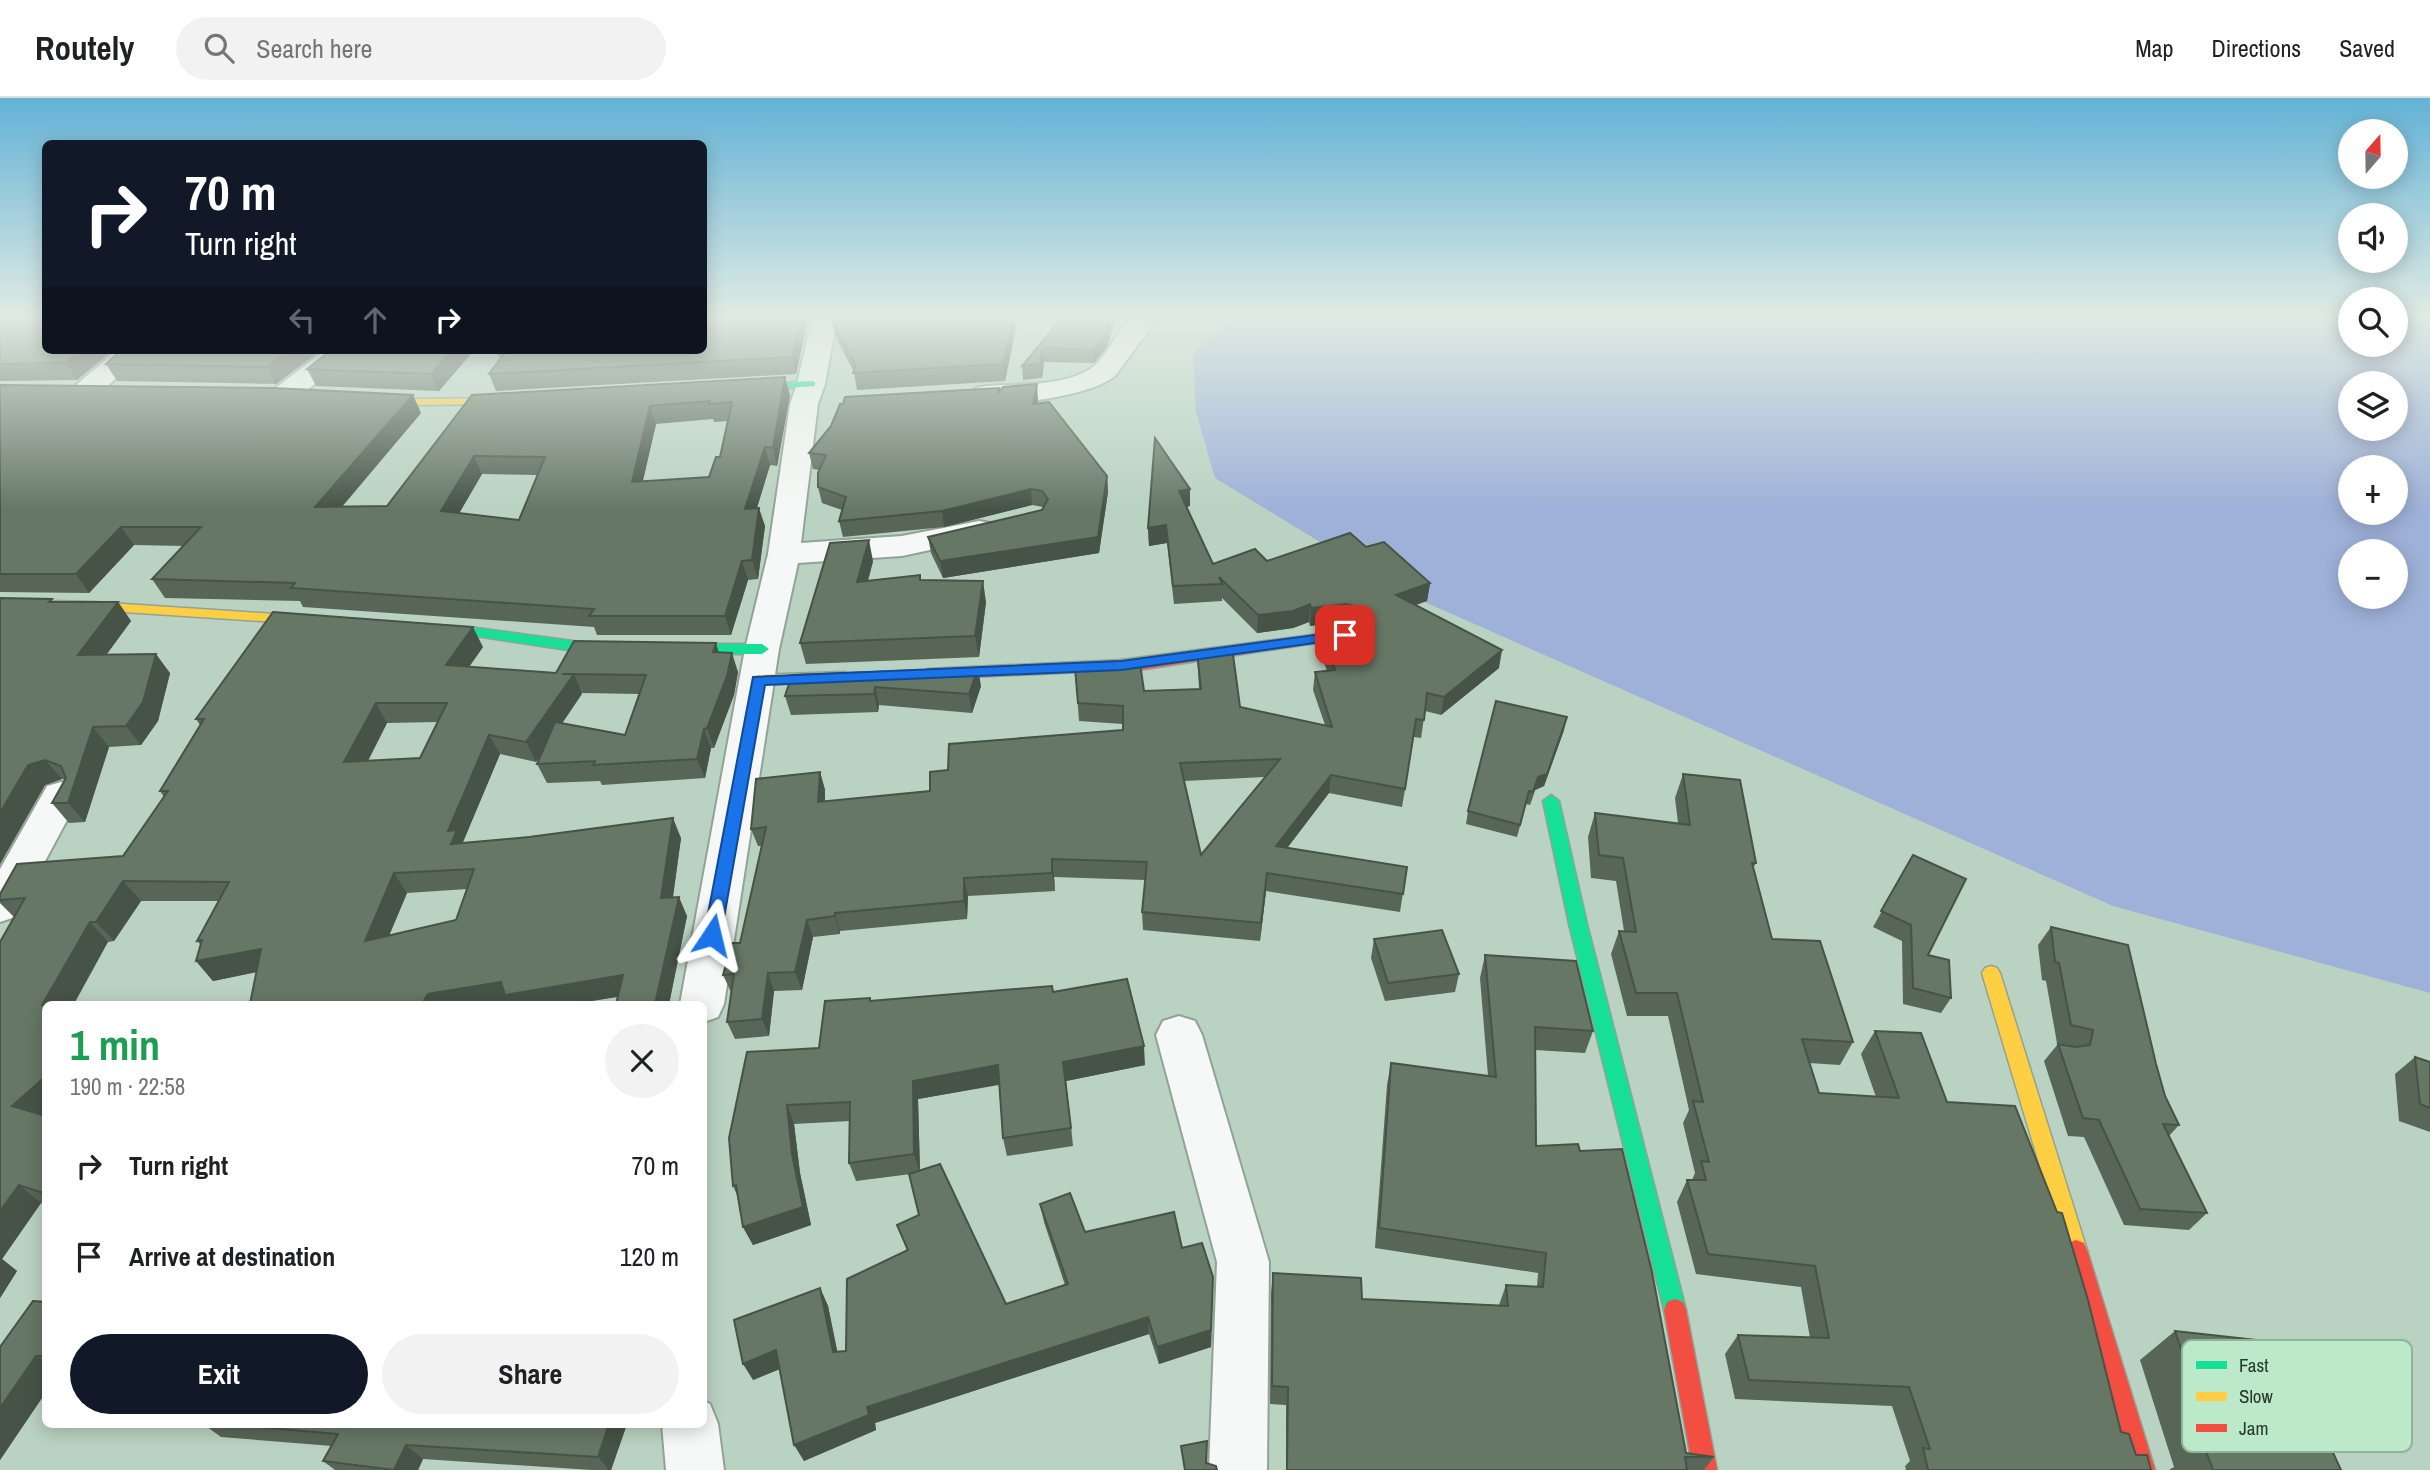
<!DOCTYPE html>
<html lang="en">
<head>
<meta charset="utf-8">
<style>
	body { margin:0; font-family:"Archivo Narrow",sans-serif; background:#f2f2f2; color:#202124; height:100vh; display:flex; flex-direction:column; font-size:26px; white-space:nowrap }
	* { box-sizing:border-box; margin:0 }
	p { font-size:23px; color:#757577 }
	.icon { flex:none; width:38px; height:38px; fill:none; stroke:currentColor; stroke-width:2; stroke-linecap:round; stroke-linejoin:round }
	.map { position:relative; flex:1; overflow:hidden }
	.drawer { position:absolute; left:42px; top:903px; width:665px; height:427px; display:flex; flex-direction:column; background:#fff; border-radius:10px; box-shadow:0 4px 18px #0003 }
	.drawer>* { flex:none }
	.banner { position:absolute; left:42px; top:42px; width:665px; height:214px; border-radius:10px; box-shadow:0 4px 18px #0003; background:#111827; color:#fff; overflow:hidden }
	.needle { width:46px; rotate:20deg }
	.controls { position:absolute; left:2338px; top:21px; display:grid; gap:14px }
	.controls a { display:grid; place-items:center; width:70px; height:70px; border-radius:50%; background:#fff; box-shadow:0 4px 18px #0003; font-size:35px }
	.pin { position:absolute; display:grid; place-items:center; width:60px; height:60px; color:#fff; margin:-30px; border-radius:14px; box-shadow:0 4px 10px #0006 }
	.me { position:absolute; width:77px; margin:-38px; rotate:10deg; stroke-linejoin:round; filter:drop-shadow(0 0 5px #0008) }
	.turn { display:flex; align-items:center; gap:24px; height:147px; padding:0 28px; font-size:32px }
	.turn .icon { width:91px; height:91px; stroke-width:2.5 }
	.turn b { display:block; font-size:49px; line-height:60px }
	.lanes { display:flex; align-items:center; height:66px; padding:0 28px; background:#0003; justify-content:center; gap:35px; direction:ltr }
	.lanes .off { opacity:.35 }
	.round { display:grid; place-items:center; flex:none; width:74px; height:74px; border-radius:37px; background:#f2f2f2 }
	.head { display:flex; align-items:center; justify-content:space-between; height:119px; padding:0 28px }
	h1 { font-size:42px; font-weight:800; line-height:52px; color:#1e9e55 }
	.cta { display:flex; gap:14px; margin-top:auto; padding:14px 28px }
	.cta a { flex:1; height:80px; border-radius:42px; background:#111827; color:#fff; font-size:28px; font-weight:800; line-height:80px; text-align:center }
	.cta a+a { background:#f2f2f2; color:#202124 }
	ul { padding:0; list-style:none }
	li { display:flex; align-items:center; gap:21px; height:91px; padding:0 28px }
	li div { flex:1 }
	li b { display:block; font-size:26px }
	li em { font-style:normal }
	header { display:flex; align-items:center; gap:42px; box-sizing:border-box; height:98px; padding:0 35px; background:#fff; border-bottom:2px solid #e0e0e0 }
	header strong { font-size:33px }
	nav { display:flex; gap:38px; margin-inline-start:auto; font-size:24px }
	.search { width:490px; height:63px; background:#f2f2f2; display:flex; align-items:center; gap:18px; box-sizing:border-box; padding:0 24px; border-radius:38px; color:#757577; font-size:26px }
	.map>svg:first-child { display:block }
</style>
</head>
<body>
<header>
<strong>Routely</strong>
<div class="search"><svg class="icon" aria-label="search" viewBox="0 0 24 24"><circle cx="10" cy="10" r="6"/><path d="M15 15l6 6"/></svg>Search here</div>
<nav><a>Map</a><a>Directions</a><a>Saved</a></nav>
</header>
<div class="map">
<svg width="2430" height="1372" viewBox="0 0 2430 1372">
	<rect width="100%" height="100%" fill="#bad2c1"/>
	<path fill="#9eb1d8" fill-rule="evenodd" d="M1229 220H2350V247H2396V220H2430V895L2113 808 1402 494 1215 380 1196 314 1193 256ZM2350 285H2396V331H2350ZM2350 369H2396V415H2350ZM2350 453H2396V499H2350Z"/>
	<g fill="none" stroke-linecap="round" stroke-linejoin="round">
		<g stroke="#90a396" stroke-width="4">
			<path id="street" d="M812 220H837L825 286 818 306 801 445 902 438 979 423 990 425 995 432 990 439 902 458 798 465 779 551 724 906 718 919 704 924V906H680L745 551 768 456 790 306 797 286Z
				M1131 220H1158L1115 278C1090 298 1008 310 976 302L972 296 976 290 986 288C1017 286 1076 289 1098 264 1110 251 1118 233 1131 220Z
				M117 252H146L96 299 86 301 76 299 72 293 76 287Z
				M325 252H356L294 303 284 305 274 303 270 297 274 291Z
				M61 684 75 688 80 698 15 819 0 824V771L47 688Z
				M1179 918 1195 923 1202 937 1269 1164 1267 1372H1209L1217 1164 1156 937 1163 923Z
				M704 1303 710 1306 718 1326 724 1372H666L662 1326H704Z"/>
		</g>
		<g stroke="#90a396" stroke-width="3">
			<path id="fast" d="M811 283 815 284V288L736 294 730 291 736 288Z
				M422 526 469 529 595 546H762L769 551 762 556H595L469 537 417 533 415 530Z
				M1551 697 1559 703 1587 826 1686 1212 1683 1220 1675 1223 1667 1220 1664 1212 1569 826 1543 703Z"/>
		</g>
		<g stroke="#90a396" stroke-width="3">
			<path id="slow" d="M362 298 412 301 519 300 525 303 519 306 412 307 358 303V299Z
				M0 502 94 504 320 519 327 523 320 527 94 512 0 510Z
				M1343 533 1348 534 1350 537 1348 540 1121 572 1114 567 1121 562Z
				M844 574 849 576 851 579 849 582 758 587 751 582 758 577Z
				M1991 868 1997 870 2000 875 2087 1152 2084 1159 2076 1162 2068 1159 2065 1152 1982 875 1985 870Z"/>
		</g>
		<g stroke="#90a396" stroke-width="3">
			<path id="jam" d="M1343 533 1348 534 1350 537 1348 540 1145 571 928 581 921 576 928 571 1145 561Z
				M2076 1142 2084 1145 2087 1152 2155 1372H2131L2065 1152 2068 1145Z
				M1675 1201 1683 1204 1686 1212 1717 1372H1693L1664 1212 1667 1204Z"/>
		</g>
		<use href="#street" fill="#f5f8f6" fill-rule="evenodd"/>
		<use href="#fast" fill="#16e098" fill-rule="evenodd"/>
		<use href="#slow" fill="#ffcf43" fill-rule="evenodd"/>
		<use href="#jam" fill="#f24e42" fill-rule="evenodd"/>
	</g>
	<path fill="#586657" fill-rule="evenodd" d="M0 220 46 252H113L77 282 0 283Z
		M808 220 796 276 496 293 489 276 501 260 492 252H704Z
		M833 220H1015L1016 229 1005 283 857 292 854 274 836 240 832 223Z
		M1062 220H1115L1107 249 1094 265 1044 264 1042 280 1023 282 1022 268Z
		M321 252 276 286 117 283 106 266Z
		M331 252H474L439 293 316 288 307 271Z
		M0 287 421 315 342 409 387 408 472 297H790L777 368 770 367 757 410 765 428 758 481 748 482 731 537H597L594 529 303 509 300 503 165 500 152 481 184 448 134 447 89 495 0 494ZM713 321 714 324 728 323 720 359 709 379 643 383 656 326ZM482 376 538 377 519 422 459 415Z
		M999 293 1038 302V306L1107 378 1108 394 1099 455 943 480 931 455 928 439 1042 412 1043 409 1032 407 944 429 843 439 839 423 842 412 822 405 818 389 819 372 813 371 809 355Z
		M1155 340 1190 408 1186 409 1213 466 1267 463 1366 449 1430 485 1427 503 1416 507 1499 570 1441 617 1425 613 1421 640 1414 639 1402 709 1329 695 1287 750 1407 769 1400 814 1266 793 1260 843 1143 832 1142 814 1145 782 1054 779 1055 793 968 798 967 821 840 833V836L813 839 802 892 774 893 769 938 735 941 727 924 731 894 723 877 740 845 762 748H758L751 731 820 674 825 692V704L930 693 948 672 1123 632V626L1079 623 1075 570 1144 593 1199 591 1197 554 1240 609 1325 627 1313 592 1315 574 1327 573 1320 553 1321 536 1360 529 1358 526 1345 523 1310 528 1309 524 1293 530 1257 535 1222 500V503L1174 506 1167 445 1149 448 1148 430ZM1265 679 1201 757 1184 683Z
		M873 463 868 483 920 477 921 482 986 504 979 559 806 566 800 545Z
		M0 500 54 504H118L131 523 107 556 170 575 158 623 141 647 109 649 85 724 69 725 52 705 65 682 62 681 45 687 0 766Z
		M483 549 469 569 556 575 719 554 738 574 734 597 714 650H711L705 680 602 687 600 683 547 685 537 666 541 657 536 664 500 656 463 744 464 745 681 740 673 799 687 818 669 906H616L618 899 572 906H511L509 904 256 874 213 883 196 863 201 847 197 843 218 803H141L114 843 108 844 46 906V1015L43 1018H46V1106L41 1105 2 1161 17 1173 0 1200V844L14 819 0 805V796L123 758 164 699 160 693 200 627 196 621ZM582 595 639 596 625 637 562 625ZM437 624 420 660 368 663 387 625ZM467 791 456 822 389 837 407 795Z
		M792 577 981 588 972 615 879 607 878 614 791 617 785 598Z
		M1564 632 1544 688 1535 692 1530 707 1526 706 1517 739 1466 726 1468 713Z
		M1683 676 1756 765 1753 770 1772 841 1853 944 1840 967 1809 965 1819 995 1876 999 1861 956 1875 933 1947 1004 2121 1334 2136 1357 2151 1372H1906L1905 1368 1910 1363 1892 1308 1735 1301 1725 1256 1738 1237 1810 1240 1801 1189 1696 1176 1677 1104 1687 1082H1692L1695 1075 1683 1025 1689 1012 1668 918H1627L1611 856 1619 833H1624L1616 783 1591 780 1588 739 1595 715 1678 725 1675 700Z
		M1913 757 1928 857 1951 900 1941 915 1903 906 1902 843 1873 829Z
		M2051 829 2156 966 2165 998 2179 1027 2169 1038 2207 1115 2189 1132 2124 1127 2084 1039 2068 1038 2044 963 2058 946 2068 947 2057 945 2046 883 2042 882 2038 847Z
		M1374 841 1459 876 1455 894 1385 903 1371 860Z
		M1485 857 1593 933 1585 955 1535 952 1536 1048 1686 1355 1714 1359 1704 1372H1286V1307L1270 1306 1271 1195 1273 1175 1362 1201 1499 1207 1506 1187 1537 1189 1538 1175 1375 1150 1387 987 1391 965 1488 978 1480 880Z
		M1053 894 1145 967 1066 983 1073 1048 1007 1058 1003 1040 999 987 918 1001 920 1073 1006 1206 1065 1187 1044 1124 1040 1106 1085 1134 1182 1150 1213 1179 1211 1249 1159 1266 1149 1236 875 1325 876 1332 804 1363 780 1271 753 1282 820 1190 828 1208 837 1254 846 1253 907 1152 897 1127 919 1117 911 1076 856 1083 849 1065 850 1023 794 1026 800 1075 811 1127 753 1147 743 1129 737 1097 733 1088 819 950 870 900 871 903Z
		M2415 959 2430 964V1034L2399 1023 2395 976Z
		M46 1204V1294L0 1362V1249Z
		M2175 1233 2341 1372H2169L2174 1369 2140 1262Z
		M203 1326H627L611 1372H592L423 1361 418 1372H335L323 1363 332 1348 221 1339Z"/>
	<path fill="#475347" d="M801 220H808L796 276 792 259Z
		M1013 220H1015L1016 229 1005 283 1003 266Z
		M1110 220H1115L1107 249 1094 265 1093 252Z
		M1043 250 1044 264 1042 280 1040 266Z
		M82 252H113L77 282 66 265Z
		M289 252H321L276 286 267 269Z
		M452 252H474L439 293 431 276Z
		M785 279 790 297 777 368 773 350Z
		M1037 286 1038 302 1035 322 1033 306Z
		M413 297 421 315 325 428 315 409Z
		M650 308 656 326 638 402 632 384Z
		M765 349 770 367 751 429 745 411Z
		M474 358 482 376 450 431 441 413Z
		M1107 378 1108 394 1099 455 943 480 940 463 1098 439Z
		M1031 391 1032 407 944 429 942 413Z
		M1190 391V408L1179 410V393Z
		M759 410 765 428 758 481 752 462Z
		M1166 427 1167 445 1149 448 1148 430Z
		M121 429 134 447 89 495 76 476Z
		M869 442 873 463 862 504 857 484Z
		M742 463 748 482 731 537 725 518Z
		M983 483 986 504 979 559 975 538Z
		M1430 485 1427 503 1394 514 1396 497Z
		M118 504 131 523 92 576 78 557Z
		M1310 506 1309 524 1293 530 1257 535 1258 517Z
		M1346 506 1345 523 1310 528 1311 510Z
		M473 529 483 549 456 587 446 567Z
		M716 545 722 565 713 554Z
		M1502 552 1499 570 1441 617 1444 599Z
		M732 555 738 574 734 597 714 650 707 630Z
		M156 556 170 575 158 623 141 647 126 628Z
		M978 570 981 588 972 615 969 596Z
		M574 576 582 596 536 664 526 644Z
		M875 589 879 607 878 614 874 596Z
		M376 605 387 625 357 684 344 664Z
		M1567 619 1564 632 1544 688 1535 692 1530 707 1538 679Z
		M93 629 109 649 85 724 68 705Z
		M704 631 711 650 705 680 697 661Z
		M489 637 500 656 463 744 468 752 451 746 448 733Z
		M45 662 62 681 45 687 0 766V715L28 667Z
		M820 674 825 692 824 722 818 704Z
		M1331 677 1329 695 1275 766 1276 748Z
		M673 720 681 740 670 819 661 800Z
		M1052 761 1054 779 1055 793 1052 775Z
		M394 775 407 795 379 862 365 843Z
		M1267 775 1266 793 1260 843 1261 825Z
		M964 780 968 798 967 821 964 803Z
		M123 783 141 803 114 843 96 824Z
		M679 799 687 818 669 906H655Z
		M835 815 840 833V836L835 818Z
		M807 822 813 839 802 892 795 874Z
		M90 824 108 844 74 906H46V910L42 907Z
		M261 851 276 870 213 883 196 863Z
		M768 875 774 893 769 938 762 921Z
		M623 877 633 896 572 906H511L509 904 494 906H422L428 896 501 884Z
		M1144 948 1145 967 1066 983 1073 1048 1063 964Z
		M998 967 1001 986 918 1001 920 1075 914 1056 913 983Z
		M46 978V1015L33 1026 12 1008Z
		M787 1007 794 1026 800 1075 811 1127 753 1147 743 1129 792 1056Z
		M19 1087 41 1105 2 1161 17 1173 0 1200V1113Z
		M1213 1179 1211 1249 1159 1266 1157 1249Z
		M820 1190 828 1208 841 1271 833 1254Z
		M1148 1219 1149 1236 875 1325 876 1332 804 1363 794 1347 867 1309Z
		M776 1252 785 1269 753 1282 743 1266Z
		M36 1258 46 1264V1294L0 1362V1310Z
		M609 1326H627L611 1372H609L598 1359Z
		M406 1347 423 1361 418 1372H394Z"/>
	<path fill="#667765" stroke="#475347" stroke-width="2" fill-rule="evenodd" d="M0 220H46V252H82L66 265 0 266Z
		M704 220H801L792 259 489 276 507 252H704Z
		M833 220H1013L1003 266 853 275 856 267 832 223Z
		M1062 220H1110L1106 236 1093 252 1043 250 1040 266 1022 268Z
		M121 252H289L267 269 106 266Z
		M331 252H452L431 276 307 271Z
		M785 279 773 350 765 349 745 411 759 410 752 462 742 463 725 518H589L594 511 291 490 295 485 152 481 201 429H121L76 476H0V287L274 290 413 297 315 409 387 408 472 297ZM710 303 709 306 732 304 720 359H716L709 379 632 384 650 308ZM474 358 545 359 519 422 441 413Z
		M1037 286 1033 306 1049 304 1107 378 1098 439 940 463 928 439 1042 412 1048 401 1042 393 1031 391 942 413 839 423 846 399 818 389V375L826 357 809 355 831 328 840 306H843L845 299 999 290 998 295 1003 289Z
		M1155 340 1190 391 1179 393 1213 466 1255 451 1267 463 1350 435 1366 449 1384 444 1430 485 1396 497 1502 552 1444 599 1427 595 1424 622 1416 621 1405 691 1331 677 1276 748 1407 769 1403 796 1267 775 1261 825 1142 814 1147 764 1052 761V775L964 780V803L835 815V818L807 822 795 874 768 875 762 921 727 924 734 876 723 877 732 845H740L766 729 751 731 756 681 820 674 818 704 930 693V674L948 672 949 646 1123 632V608L1078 605 1075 570 1140 565 1144 593 1201 591 1197 554 1232 549 1240 609 1332 629 1315 574 1335 572 1321 536 1359 530 1366 518 1359 509 1346 506 1311 510 1310 506 1293 513 1258 517 1219 479 1222 486 1173 488 1166 427 1148 430ZM1280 661 1201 757 1180 665Z
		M869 442 857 484 920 477V482L983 483 975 538 800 545 830 445Z
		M0 500 52 501 49 504H118L78 557 156 556 143 604 126 628 93 629 68 705H52L66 680 61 668 45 662 28 667 0 715Z
		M273 514 473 529 446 567 556 575 574 543 716 545 713 554 732 555 727 578 707 630 704 631 697 661 593 667 595 663 537 666 555 624 625 637 646 577 562 576H574L526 644 489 637 448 733 457 732 451 746 529 739 673 720 661 800 679 799 655 906H616L623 877 505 897 501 884 428 896 422 906H250L261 851 196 863 202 842 197 843 229 784 123 783 96 824H90L42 907 46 908V978L12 1008 46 1018V1096L19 1087 0 1113V844L25 800 0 802V796L17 766 123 758 168 693H160L204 621H196ZM376 605H447L420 660 344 664ZM474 771 456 822 365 843 394 775Z
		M978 570 969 596 875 589 874 596 785 598 792 577Z
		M1496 603 1567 619 1547 676 1538 679 1533 694 1529 693 1520 727 1468 713Z
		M1683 676 1740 682 1756 765H1752L1772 841 1820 843 1853 944 1802 941 1819 995 1899 1000 1875 933 1921 935 1947 1004 2015 1008 2057 1114 2062 1115 2088 1202 2121 1334 2129 1336 2136 1357H2147L2151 1372H1928L1923 1350 1930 1351 1909 1289 1749 1282 1738 1237 1829 1240 1815 1168 1708 1156 1687 1082H1706L1701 1063 1709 1064 1693 1003 1703 1004 1677 895H1636L1619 833 1636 834 1623 760 1599 757 1595 715 1690 727Z
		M1913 757 1966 781 1928 857 1949 862 1951 900 1913 890 1911 827 1881 813Z
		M2051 829 2128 847 2156 966 2165 998 2179 1027 2163 1026 2207 1115 2140 1111 2099 1022 2083 1020 2058 946 2075 949 2090 947 2093 932 2071 927 2059 865 2055 864Z
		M1442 832 1459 876 1388 885 1374 841Z
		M1485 857 1576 863 1593 933 1535 929 1536 1048 1578 1046 1580 1053 1622 1051 1652 1174 1686 1355 1714 1359H1685L1687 1372H1287L1288 1289 1272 1288 1273 1175 1361 1180 1362 1201 1508 1208 1506 1187 1543 1189 1546 1155 1379 1130 1391 965 1496 979Z
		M1127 881 1144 948 1063 964 1071 1030 1003 1040 998 967 913 983 914 1056 849 1065 850 1004 787 1007 792 1056 803 1109 743 1129 736 1087 733 1088 729 1040 747 954 819 950 825 903 870 900V903L1052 888 1053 894Z
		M2415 959 2430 964V1010L2420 1006Z
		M940 1066 1006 1206 1068 1186 1040 1106 1070 1095 1085 1134 1174 1114 1182 1150 1202 1145 1213 1179 1211 1232 1157 1249 1148 1219 867 1309 869 1317 794 1347 776 1252 743 1266 734 1222 820 1190 833 1254 846 1253 847 1181 908 1152 897 1127 919 1117 909 1076Z
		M33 1203 46 1204V1258H36L0 1310V1249Z
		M2175 1233 2283 1245 2341 1372H2213L2204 1348H2211L2213 1345Z
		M227 1326H609L598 1359 406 1347 394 1372 323 1363 338 1336Z
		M1207 1343 1206 1365 1216 1368 1217 1372H1185L1181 1348Z"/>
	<linearGradient id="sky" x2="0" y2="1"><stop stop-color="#63b2d6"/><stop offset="0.53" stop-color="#e0ebe3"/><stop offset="1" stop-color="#e0ebe3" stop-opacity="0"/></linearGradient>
	<rect width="2430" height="412" fill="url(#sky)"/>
	<path fill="#1a73e8" stroke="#114b97" stroke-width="2" d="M1345 533 1352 537 1350 540 1121 572 765 587 721 837 719 842H706L704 837 753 579 1121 563Z"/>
	<rect x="2182" y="1242" width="230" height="112" rx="10" fill="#bce9ca" stroke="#90b49b" stroke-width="2"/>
	<rect x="2196" y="1263" width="31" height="8" fill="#16e098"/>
	<rect x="2196" y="1294" width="31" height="9" fill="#ffcf43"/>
	<rect x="2196" y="1326" width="31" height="8" fill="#f24e42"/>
	<g font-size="19" fill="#283a2e">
		<text x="2239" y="1274">Fast</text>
		<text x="2239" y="1305">Slow</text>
		<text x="2239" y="1337">Jam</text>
	</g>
</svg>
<div class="controls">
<a><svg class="needle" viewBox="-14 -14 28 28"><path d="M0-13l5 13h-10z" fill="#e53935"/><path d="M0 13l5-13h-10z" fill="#757577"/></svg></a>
<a><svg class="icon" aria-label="sound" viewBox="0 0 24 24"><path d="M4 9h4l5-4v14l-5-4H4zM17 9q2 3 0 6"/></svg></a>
<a><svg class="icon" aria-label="search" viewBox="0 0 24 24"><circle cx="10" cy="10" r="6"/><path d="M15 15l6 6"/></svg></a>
<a><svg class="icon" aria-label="layers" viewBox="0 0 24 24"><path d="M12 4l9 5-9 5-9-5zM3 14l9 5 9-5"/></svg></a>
<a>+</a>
<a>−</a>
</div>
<div class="pin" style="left:1345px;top:537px;background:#d93025"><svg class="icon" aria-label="arrive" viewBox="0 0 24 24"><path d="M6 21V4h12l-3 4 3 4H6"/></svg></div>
<svg class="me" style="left:712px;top:837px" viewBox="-20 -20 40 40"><path d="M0-17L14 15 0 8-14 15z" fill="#1a73e8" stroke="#fff" stroke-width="4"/></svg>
<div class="banner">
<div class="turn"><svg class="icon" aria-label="right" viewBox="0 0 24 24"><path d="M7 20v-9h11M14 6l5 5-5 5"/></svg><div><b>70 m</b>Turn right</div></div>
<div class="lanes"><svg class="icon off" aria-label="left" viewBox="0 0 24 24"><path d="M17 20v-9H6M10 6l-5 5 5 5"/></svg><svg class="icon off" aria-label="ahead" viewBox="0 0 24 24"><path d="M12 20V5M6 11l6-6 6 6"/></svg><svg class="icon" aria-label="right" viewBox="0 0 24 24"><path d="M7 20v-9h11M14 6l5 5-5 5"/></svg></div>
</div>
<section class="drawer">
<div class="head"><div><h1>1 min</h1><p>190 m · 22:58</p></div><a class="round"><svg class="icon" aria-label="close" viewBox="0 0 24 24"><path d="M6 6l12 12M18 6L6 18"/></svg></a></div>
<ul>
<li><svg class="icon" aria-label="right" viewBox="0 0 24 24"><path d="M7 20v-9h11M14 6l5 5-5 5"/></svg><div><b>Turn right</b></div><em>70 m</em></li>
<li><svg class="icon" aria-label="arrive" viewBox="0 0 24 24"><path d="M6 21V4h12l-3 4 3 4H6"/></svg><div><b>Arrive at destination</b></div><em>120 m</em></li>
</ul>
<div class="cta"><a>Exit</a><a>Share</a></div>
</section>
</div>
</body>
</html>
